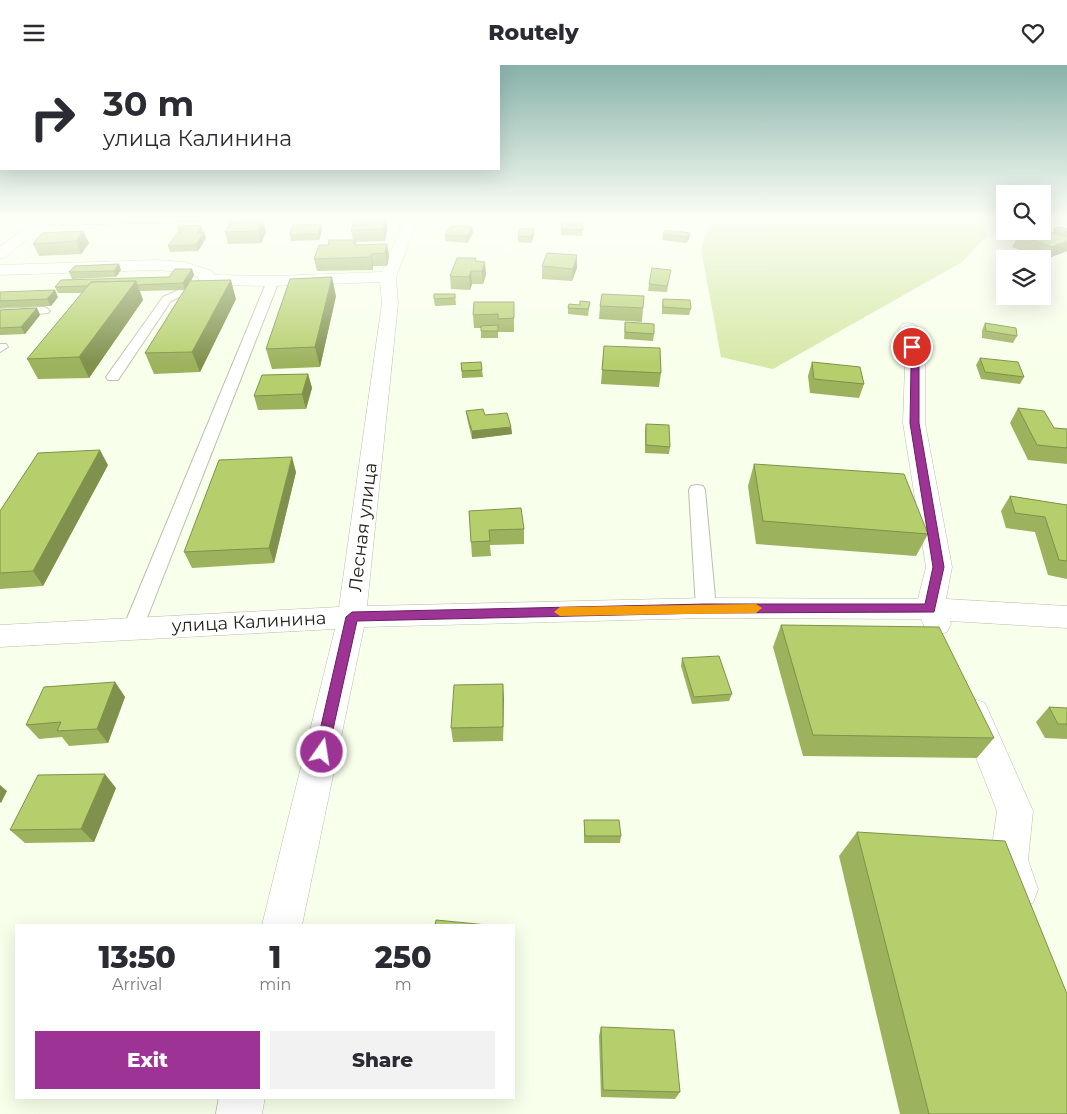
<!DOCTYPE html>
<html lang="en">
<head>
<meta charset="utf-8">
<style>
	body { margin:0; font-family:Montserrat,sans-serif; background:#f2f2f3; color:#2b2b33; height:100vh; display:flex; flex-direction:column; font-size:19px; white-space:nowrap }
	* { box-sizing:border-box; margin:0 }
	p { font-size:16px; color:#7c7c81 }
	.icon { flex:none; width:28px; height:28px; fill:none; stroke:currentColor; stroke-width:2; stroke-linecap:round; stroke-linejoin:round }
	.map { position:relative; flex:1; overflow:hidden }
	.details { position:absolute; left:15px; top:859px; width:500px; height:175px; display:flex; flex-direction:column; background:#fff; border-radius:0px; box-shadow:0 5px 20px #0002 }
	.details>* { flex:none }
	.guide { position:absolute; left:0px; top:0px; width:500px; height:105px; box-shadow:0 5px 20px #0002; background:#fff; color:#2b2b33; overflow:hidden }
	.buttons { position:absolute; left:996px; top:120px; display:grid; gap:10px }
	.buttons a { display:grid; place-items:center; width:55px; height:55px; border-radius:0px; background:#fff; box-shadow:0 5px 20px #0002; font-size:25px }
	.pin { position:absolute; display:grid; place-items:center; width:42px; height:42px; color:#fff; margin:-21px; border:2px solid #fff; border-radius:50%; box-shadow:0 1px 5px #0007 }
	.me { position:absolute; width:55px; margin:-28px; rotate:13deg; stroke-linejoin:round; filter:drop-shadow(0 0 4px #0008) }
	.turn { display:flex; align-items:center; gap:18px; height:105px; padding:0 20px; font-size:22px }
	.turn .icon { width:65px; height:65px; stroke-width:2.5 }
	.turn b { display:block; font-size:35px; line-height:42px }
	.eta { display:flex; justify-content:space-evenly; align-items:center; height:85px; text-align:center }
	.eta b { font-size:30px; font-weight:800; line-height:35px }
	.primary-button { display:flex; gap:10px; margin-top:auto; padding:10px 20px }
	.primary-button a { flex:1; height:58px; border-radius:0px; background:#9d3394; color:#fff; font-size:20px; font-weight:800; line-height:58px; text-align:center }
	.primary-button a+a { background:#f2f2f3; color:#2b2b33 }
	header { display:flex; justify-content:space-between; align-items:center; height:65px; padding:0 20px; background:#fff; font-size:22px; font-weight:800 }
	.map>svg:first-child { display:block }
</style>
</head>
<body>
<header><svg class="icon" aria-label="menu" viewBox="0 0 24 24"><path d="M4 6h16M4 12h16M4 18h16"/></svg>Routely<svg class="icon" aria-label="heart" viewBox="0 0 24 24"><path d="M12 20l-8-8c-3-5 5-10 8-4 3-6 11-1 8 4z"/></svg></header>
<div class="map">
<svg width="1067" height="1049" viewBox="0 0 1067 1049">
	<rect width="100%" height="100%" fill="#f8ffea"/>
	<path fill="#d5e8a6" d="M712 152H1005V153L982 157 987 171 962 197 773 304 721 292 701 184Z"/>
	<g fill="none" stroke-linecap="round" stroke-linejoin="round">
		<g stroke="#b9bfab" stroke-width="2">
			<path id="lane" d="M138 152H281L276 155 42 160 37 157 42 154Z
				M205 213 211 216 209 218 171 236 118 315H108L106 312 163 232Z
				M273 213 279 216 143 563 140 568 133 570 126 568 123 563 267 216Z
				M44 242 48 244 50 246 48 248 0 252V244Z
				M0 279H6L8 282 0 287Z
				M697 420 703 421 705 425 716 543 713 548 706 550 699 548 696 543 689 425 691 421Z"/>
		</g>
		<g stroke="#b9bfab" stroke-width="1">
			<path id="street" d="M39 152H55L5 192 0 194V182Z
				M405 152H419L396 212 398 238 367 541 706 533 918 534 926 502 903 358 905 301 899 263 902 259 908 258 914 259 917 263 925 301V358L952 502 946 534 1067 541V563L950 556 951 559 947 567 937 570 927 567 921 554 706 553 364 562 302 860H262L335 564 0 582V560L339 542 382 238 380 217 273 221 206 220 200 218 198 212 182 207 156 205 0 210V200L156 195 184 197 212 206 214 210 273 211 382 207Z
				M974 634 985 638 1033 746 1028 795 1038 824 1033 838 1019 843 1005 838 990 795 997 746 958 647 963 638Z
				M219 1032H265L262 1049H216Z"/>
		</g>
		<use href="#lane" fill="#fff" fill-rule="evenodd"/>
		<use href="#street" fill="#fff" fill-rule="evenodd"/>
	</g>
	<path fill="#9cb25d" d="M386 152 387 164 385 176 356 177V180L387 179 389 191 387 201H373V205L317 206 314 194 328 180 353 175 351 165Z
		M263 155 266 167 261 178 228 179 225 167Z
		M583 158 582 171 561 170V164Z
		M179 161 204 167 206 173 198 186 170 187 168 181 178 168 177 164Z
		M472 162 473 168 467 178 445 176V170Z
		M1054 164H1067V186L1046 194 1012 182 1018 170 1053 167Z
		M322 165 319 175 291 176 290 170Z
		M83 166 89 178 81 189 39 191 33 179Z
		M690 168 689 174 686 178 662 175 663 169Z
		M534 170 531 178 518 177V171Z
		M577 190V203L572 216 542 214V201Z
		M476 193V196L486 209 483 219H472L470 225 451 224 450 211Z
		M192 204 194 210 191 216 236 234 200 307 154 309 145 288 185 225 140 226 143 235 89 313 38 314 27 294 82 228H58L55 222 169 212Z
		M121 205 116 212 72 214 69 207Z
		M671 205 667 227 648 226 649 219Z
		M0 227 58 232 51 241 0 243Z
		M455 229 456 240 435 241 434 234Z
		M336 231 320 302 272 304 266 284Z
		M663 234 691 244 689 250 662 249V241Z
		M514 237V267H498V273H481V263H474L473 250Z
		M590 237 588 251 568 249V243Z
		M600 241 643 243 642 257 599 254Z
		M37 243 40 250 25 269 0 270V245Z
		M625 257 654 269 653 276 624 274Z
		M985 258 1017 271 1013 278 982 273V265Z
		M604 281 661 308 659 322 601 319Z
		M980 293 1024 312 1020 319 981 314 976 300Z
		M812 297 864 319 859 333 810 328 808 311Z
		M461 298 482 305 483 312 462 313Z
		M308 309 312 323 306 344 258 345 254 331Z
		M1018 343 1054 363 1067 364V399L1028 395 1010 358Z
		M466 346 485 350 511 362 512 369 472 374 467 353Z
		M646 359 670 382 669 389 645 388V366Z
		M754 399 928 469 916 491 756 479 748 421Z
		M108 400 43 521 0 524V446Z
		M296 407 274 498 192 503 184 487Z
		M1010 431 1067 440V514L1048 510 1035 467 1006 463 1001 446Z
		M469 446 524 464V479L490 480 491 491 472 492Z
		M781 560 994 673 977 693 803 691 773 582Z
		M682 593 732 629 729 636 692 639 681 601Z
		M115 617 125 632 108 678 69 681 62 672 39 674 26 660Z
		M503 619V676L453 677 451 663Z
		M1049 642 1067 643V674L1045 673 1036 657Z
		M116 723 94 777 25 778 10 765Z
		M584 755 621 771 620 778H584Z
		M857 767 1067 1049H900L839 791Z
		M601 962 680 1027 675 1034 601 1032 599 971Z"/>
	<path fill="#7f914c" d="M386 152 387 164 385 176 383 164Z
		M263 155 266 167 261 178 258 166Z
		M321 159 322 165 319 175 318 169Z
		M201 160 203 167 199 174 197 168Z
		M472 162 473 168 467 178V171Z
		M534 164V170L531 178V172Z
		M83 166 89 178 81 189 76 176Z
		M204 167 206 173 198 186 196 180Z
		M690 168 689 174 686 178 687 172Z
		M1067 176V186L1046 194 1052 182Z
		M387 179 389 191 387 201 385 188Z
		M371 189 373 201V205L371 192Z
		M577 190V203L572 216 573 204Z
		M485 197 486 209 483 219 482 206Z
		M119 199 121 205 116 212 114 206Z
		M192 204 194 210 185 225 183 218Z
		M471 206 472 219 470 225 469 212Z
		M332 212 336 231 320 302 315 282Z
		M231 215 236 234 200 307 192 287Z
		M136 216 143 235 89 313 79 292Z
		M55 225 58 232 51 241 47 234Z
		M37 243 40 250 25 269 21 262Z
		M308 309 312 323 306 344 302 329Z
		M511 362 512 369 472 374V366Z
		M100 385 108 400 43 521 33 506Z
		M292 392 296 407 274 498 269 483Z
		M115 617 125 632 108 678 97 664Z
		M503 619 504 634 503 676Z
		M105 709 116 723 94 777 81 764Z
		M0 720 7 726 1 738 0 737Z"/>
	<path fill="#b5cf6c" stroke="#7f914c" d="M386 152 383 164 351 165 355 153Z
		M263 155 258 166 225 167 231 156Z
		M562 157 583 158V165L561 164Z
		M321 159 318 169 290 170 293 160Z
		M201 160 197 168 204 167 196 180 168 181 177 168H181L185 163 177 164 179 161Z
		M451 161 472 162 467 171 445 170Z
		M1059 162 1067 164V167L1054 164Z
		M520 164H534L531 172 518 171Z
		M1042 164 1067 172V176L1052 182 1018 170 1030 166H1042Z
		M665 165 690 168 687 172 663 169Z
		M83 166 76 176 33 179 42 168Z
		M329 175H355L354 180 387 179 385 188 371 189V192L314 194 319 180H328Z
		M547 188 577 190 573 204 542 201Z
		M457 193H476L475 196 485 197 482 206H471L469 212 450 211Z
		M119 199 114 206 69 207 75 201Z
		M652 203 671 205 667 221 649 219Z
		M175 204H192L183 218 137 220 136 216 91 217 88 221 55 222 61 215 169 212Z
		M332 212 315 282 266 284 290 214Z
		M231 215 192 287 145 288 190 216Z
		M136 216 79 292 27 294 91 217Z
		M55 225 47 234 0 236V227Z
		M434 229H455V233L434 234Z
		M602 229 644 231 643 243 600 241Z
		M663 234 690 235 691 244 663 242Z
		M580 236 590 237 588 244 568 243 569 239 580 240Z
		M474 237H514V253L498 254V249L473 250Z
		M37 243 21 262 0 263V245Z
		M625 257 654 259V269L625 267Z
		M985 258 1016 263 1017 271 986 266Z
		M498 260V266H481V261Z
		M604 281 660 283 661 308 602 305Z
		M980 293 1018 297 1024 312 985 307Z
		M481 297 482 305 462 306 461 298Z
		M812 297 860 302 864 319 814 314Z
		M308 309 302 329 254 331 262 310Z
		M1018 343 1044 346 1054 363 1067 364V383L1037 380Z
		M483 344 485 350 507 348 511 362 472 366 466 346Z
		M646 359 669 360 670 382 646 380Z
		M100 385 33 506 0 508V446L38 388Z
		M292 392 269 483 184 487 219 395Z
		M754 399 904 409 928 469 763 456Z
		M1010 431 1067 440V496L1059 495 1045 452 1015 448Z
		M521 443 524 464 489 465 490 476 471 477 469 446Z
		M781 560 939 562 994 673 813 670Z
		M719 591 732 629 694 632 682 593Z
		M115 617 97 664 57 666 61 657 26 660 44 622Z
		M503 619V662L451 663 454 620Z
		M1049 642 1067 643V659H1058Z
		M105 709 81 764 10 765 38 710Z
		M584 755H619L621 771H585Z
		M857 767 1005 776 1067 929V1049H929Z
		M436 855 487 860H435Z
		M601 962 674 965 680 1027 603 1025Z"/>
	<linearGradient id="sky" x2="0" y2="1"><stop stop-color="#87b2aa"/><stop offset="0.51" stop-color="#fcfff6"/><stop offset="1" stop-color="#fcfff6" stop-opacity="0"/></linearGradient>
	<rect width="1067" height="299" fill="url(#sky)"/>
	<path fill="#9d3394" stroke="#662160" d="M912 279 915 282 919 301V358L944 502 934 547 706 548 357 556 328 687 326 691 322 693 317 691 315 687 346 552 352 547 706 539H925L933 502 910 358 911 301 908 282Z"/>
	<path fill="#f59e0b" d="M756 539 762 543 756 548 560 551 554 547 560 542Z"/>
	<g text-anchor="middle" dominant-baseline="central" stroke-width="5" stroke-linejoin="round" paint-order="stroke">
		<g font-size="18" fill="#21231c" stroke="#fff">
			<text transform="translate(363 462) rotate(-83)">Лесная улица</text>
			<text transform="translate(249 557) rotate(-3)">улица Калинина</text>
		</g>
	</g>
</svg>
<div class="buttons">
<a><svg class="icon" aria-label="search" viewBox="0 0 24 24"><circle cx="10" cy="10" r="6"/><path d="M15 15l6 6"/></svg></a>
<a><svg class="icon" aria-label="layers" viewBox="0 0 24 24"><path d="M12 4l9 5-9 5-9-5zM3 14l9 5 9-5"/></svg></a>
</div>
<div class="pin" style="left:912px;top:282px;background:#d93025"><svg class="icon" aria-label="arrive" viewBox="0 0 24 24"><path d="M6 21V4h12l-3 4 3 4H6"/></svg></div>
<svg class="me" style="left:322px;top:687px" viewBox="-20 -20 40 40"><circle r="17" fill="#9d3394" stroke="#fff" stroke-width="3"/><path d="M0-11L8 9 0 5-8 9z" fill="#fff"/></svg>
<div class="guide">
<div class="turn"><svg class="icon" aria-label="right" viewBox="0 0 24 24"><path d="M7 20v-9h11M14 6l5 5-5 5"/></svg><div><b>30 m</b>улица Калинина</div></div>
</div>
<section class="details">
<div class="eta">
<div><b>13:50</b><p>Arrival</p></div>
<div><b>1</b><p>min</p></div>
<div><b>250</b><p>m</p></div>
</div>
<div class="primary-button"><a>Exit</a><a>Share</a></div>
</section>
</div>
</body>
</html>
